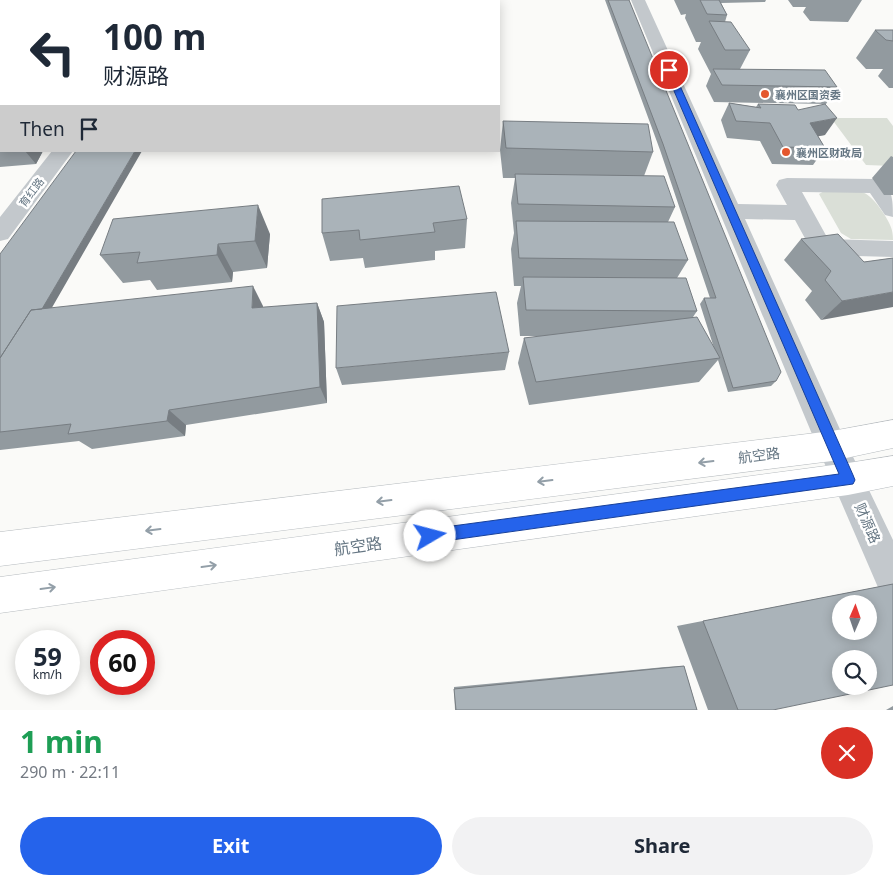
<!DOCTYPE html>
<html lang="en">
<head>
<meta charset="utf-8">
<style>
	body { margin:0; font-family:"Noto Sans","Noto Sans SC",sans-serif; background:#f2f2f3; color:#1f2937; height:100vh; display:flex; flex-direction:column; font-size:19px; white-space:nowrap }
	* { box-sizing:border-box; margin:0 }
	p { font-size:16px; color:#747a83 }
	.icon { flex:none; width:28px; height:28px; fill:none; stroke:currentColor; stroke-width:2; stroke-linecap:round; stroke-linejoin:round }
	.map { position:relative; height:710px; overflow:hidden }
	.drawer { display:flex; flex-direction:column; background:#fff; flex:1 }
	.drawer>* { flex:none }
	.top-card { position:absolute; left:0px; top:0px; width:500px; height:152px; box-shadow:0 2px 12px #0003; background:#fff; color:#1f2937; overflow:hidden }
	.needle { width:32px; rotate:2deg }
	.buttons { position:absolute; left:832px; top:595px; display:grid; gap:10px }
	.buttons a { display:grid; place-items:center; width:45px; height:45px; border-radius:50%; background:#fff; box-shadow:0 2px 12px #0003; font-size:25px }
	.speed { position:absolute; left:15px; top:630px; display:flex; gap:10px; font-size:25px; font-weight:700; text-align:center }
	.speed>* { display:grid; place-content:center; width:65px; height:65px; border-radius:50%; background:#fff; box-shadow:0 2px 12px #0003; line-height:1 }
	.speed small { font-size:12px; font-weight:400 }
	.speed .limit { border:8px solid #d22; background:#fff; color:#111 }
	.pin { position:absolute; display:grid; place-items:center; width:42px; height:42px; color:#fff; margin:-21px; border:2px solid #fff; border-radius:50%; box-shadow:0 1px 5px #0007 }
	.me { position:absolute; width:55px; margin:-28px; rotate:82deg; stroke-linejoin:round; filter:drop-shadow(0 0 4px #0008) }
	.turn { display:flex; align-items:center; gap:18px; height:105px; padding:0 20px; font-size:22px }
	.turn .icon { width:65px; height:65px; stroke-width:2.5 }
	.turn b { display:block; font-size:35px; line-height:42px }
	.then { display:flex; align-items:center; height:48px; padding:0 20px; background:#0003; gap:10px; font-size:19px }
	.round { display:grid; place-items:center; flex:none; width:52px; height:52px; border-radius:26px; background:#f2f2f3 }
	.headline { display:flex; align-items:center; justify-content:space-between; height:85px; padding:0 20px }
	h1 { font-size:30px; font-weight:700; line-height:38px; color:#1e9e55 }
	.action { display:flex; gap:10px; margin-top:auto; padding:10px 20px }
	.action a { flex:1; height:58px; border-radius:30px; background:#2563eb; color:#fff; font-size:20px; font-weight:700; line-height:58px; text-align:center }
	.action a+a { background:#f2f2f3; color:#1f2937 }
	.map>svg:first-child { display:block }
</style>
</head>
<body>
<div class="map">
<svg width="893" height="710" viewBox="0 0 893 710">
	<rect width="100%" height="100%" fill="#fafaf8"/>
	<path fill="#dadfd7" d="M831 118H887L893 126V166L866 165Z
		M826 190C858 190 865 185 884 214 890 224 893 229 893 240L851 239 841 233 819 194Z"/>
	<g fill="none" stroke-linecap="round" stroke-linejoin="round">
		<g stroke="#b5babe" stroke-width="1">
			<path id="major" d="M893 420V448L832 461 0 566V532L832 431Z
				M893 456V486L848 495 0 613V577L848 463Z"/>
		</g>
		<path fill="#c3c8cc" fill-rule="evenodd" d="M631 0H645L738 204 787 205 776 185 779 180 787 178 876 179C893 184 893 201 893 217L885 215 870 193 802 192 828 239 893 241V257L821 255 813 253 795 220 745 219 843 436 893 540V597L880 592 817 446Z
			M52 151H73L8 239 0 241V217Z"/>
		<use href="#major" fill="#fff" fill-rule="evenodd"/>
	</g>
	<path fill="#929a9f" d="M0 0H14L15 1H1V151H43L36 164 0 167Z
		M110 0H158L157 1H111Z
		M605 0H629L776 381 771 386 728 392 718 360 699 382 529 405 518 363 524 338 544 336H520L517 303 521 286H514L511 249 514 233 511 203 515 178H503L500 150 503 121 653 152 644 176 675 207 668 222 688 260 677 278 697 311 693 317 714 348 700 304 704 298H710L660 150Z
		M674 0H766L765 2 721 3 727 15 725 22 750 50 740 69 837 87 826 104 714 102 706 86 711 74 698 49 701 42H696L685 18 686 14 681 15Z
		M788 0H862L848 22 810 21 803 12 806 7H793Z
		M875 30H893V88H889L878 76 883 69H866L856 58Z
		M729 103 756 107 758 104 798 110 825 135 818 136 825 148 813 165 772 164 760 141 727 138 721 120Z
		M891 156 893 157V195H884L872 178Z
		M467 219 465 248 435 251V260L365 268 363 258 330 261 322 233Z
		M270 234 267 268 233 272 232 282 157 290 150 280 123 283 100 255Z
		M801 239 864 262 893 258 821 320 805 300 812 291 784 260Z
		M0 254 52 308 263 306V308L317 303 324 322 327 403 186 425 185 436 92 449 79 441 0 450Z
		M509 352 505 370 342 385 336 368Z
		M893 584 773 710H708L677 626Z
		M684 666 697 710H455L454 687 665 667Z
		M893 706V710H886Z"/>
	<path fill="#777d82" d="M84 0H109L110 1H83Z
		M146 0H158L157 1H147Z
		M224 0H232L231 1H223Z
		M837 118 825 135 798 140 810 123Z
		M25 151H43L36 164Z
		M135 151H142L0 398V380Z
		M258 205 270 234 267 268 255 241Z
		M218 244 233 272 232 282 217 255Z
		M253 286 263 306 262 328 252 308Z
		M893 292V307L821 320 842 301Z
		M317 303 324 322 327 403 320 387Z
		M169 410 186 425 185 436 167 421Z"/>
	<path fill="#aab3b9" stroke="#777d82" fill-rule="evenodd" d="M0 0H8L7 1H1V6L0 7Z
		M43 0H51L50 1H42Z
		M51 0H84L83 1H50Z
		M194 0H224L223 1H192Z
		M608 0H629L781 372 776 381 733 388 704 298H716L663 144Z
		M700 0H719L727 15 707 14Z
		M0 19H1V33H0Z
		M709 21 731 22 750 50H725Z
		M875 30H893V41L886 40Z
		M0 49H1V66H0Z
		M713 69 825 70 837 87 722 85Z
		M0 90H1V99H0Z
		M729 103 761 108 758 104 795 105 798 110 825 104 837 118 810 123 825 148 783 147 770 123 736 121Z
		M0 115H1V136H0Z
		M503 121 648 124 653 152 506 148Z
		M76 151H135L42 309 31 310 0 358V254Z
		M515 174 664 176 675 207 518 204Z
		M459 186 467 219 433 223 435 232 360 240 359 230 322 233V199Z
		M258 205 255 241 218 244 217 255 137 263 140 252 100 255 113 219Z
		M516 221 674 222 688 260 519 258Z
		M838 234 864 262 893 258V292L842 301 825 280 831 271 801 239Z
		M523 277 686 278 697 311 526 310Z
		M253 286 252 308 317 303 320 387 169 410 167 421 68 434 71 424 0 432V358L31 310Z
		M496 292 509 352 336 368 337 306Z
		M697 317 720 358 536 382 524 338Z
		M893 584V685L773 710H738L703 621ZM841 604H869V631H841ZM841 659H869V686H841Z
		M684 666 697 710H456L454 689Z"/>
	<defs><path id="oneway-shaft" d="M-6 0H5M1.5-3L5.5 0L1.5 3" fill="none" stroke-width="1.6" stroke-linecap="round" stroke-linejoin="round" transform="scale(1.25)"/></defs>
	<g stroke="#939fa8">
		<use href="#oneway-shaft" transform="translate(706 462) rotate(173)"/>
		<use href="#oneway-shaft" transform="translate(545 481) rotate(173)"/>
		<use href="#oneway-shaft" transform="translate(384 501) rotate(173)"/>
		<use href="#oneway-shaft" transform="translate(153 530) rotate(173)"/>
		<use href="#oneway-shaft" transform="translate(209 566) rotate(-8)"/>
		<use href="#oneway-shaft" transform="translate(48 588) rotate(-8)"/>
	</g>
	<path fill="#2563eb" stroke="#184099" d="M667 69 673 70 853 475 855 480 853 484 430 543 425 541 422 536 425 531 430 529 839 474 665 70Z"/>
	<g fill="#e4572e" stroke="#fff" stroke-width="2">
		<circle cx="765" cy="94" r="5"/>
		<circle cx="786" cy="152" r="5"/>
	</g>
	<g text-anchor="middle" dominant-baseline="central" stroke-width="5" stroke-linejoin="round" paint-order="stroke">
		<g font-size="11" font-weight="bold" fill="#657683" stroke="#fff" text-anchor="start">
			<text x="775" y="94">襄州区国资委</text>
			<text x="796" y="152">襄州区财政局</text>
		</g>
		<g font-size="11" fill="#657683" stroke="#fff">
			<text transform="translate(31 192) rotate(-53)">育红路</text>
		</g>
		<g font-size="14" fill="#657683" stroke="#fff">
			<text transform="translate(759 455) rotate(-7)">航空路</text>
			<text transform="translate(868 523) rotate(66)">财源路</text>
		</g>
		<g font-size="16" fill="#657683" stroke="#fff">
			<text transform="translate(358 546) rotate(-8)">航空路</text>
		</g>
	</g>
</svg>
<div class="buttons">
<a><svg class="needle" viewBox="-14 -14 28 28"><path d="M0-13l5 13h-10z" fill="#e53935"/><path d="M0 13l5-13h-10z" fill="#747a83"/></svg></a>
<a><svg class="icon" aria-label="search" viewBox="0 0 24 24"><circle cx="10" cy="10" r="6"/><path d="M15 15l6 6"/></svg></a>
</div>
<div class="speed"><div>59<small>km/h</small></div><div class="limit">60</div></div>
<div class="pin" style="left:669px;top:70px;background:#d93025"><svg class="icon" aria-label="arrive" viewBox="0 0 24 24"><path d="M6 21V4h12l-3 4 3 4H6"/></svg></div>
<svg class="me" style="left:430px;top:536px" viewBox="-20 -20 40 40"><circle r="19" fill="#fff"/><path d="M0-13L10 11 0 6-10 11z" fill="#2563eb"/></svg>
<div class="top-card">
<div class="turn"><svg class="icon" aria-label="left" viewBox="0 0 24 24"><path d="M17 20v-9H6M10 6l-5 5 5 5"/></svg><div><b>100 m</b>财源路</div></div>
<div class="then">Then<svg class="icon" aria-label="arrive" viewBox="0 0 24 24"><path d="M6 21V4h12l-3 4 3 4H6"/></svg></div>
</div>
</div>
<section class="drawer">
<div class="headline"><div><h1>1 min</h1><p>290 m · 22:11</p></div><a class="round" style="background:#d93025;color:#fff"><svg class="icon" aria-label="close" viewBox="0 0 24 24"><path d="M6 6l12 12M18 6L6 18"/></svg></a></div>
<div class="action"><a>Exit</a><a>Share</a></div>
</section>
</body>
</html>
